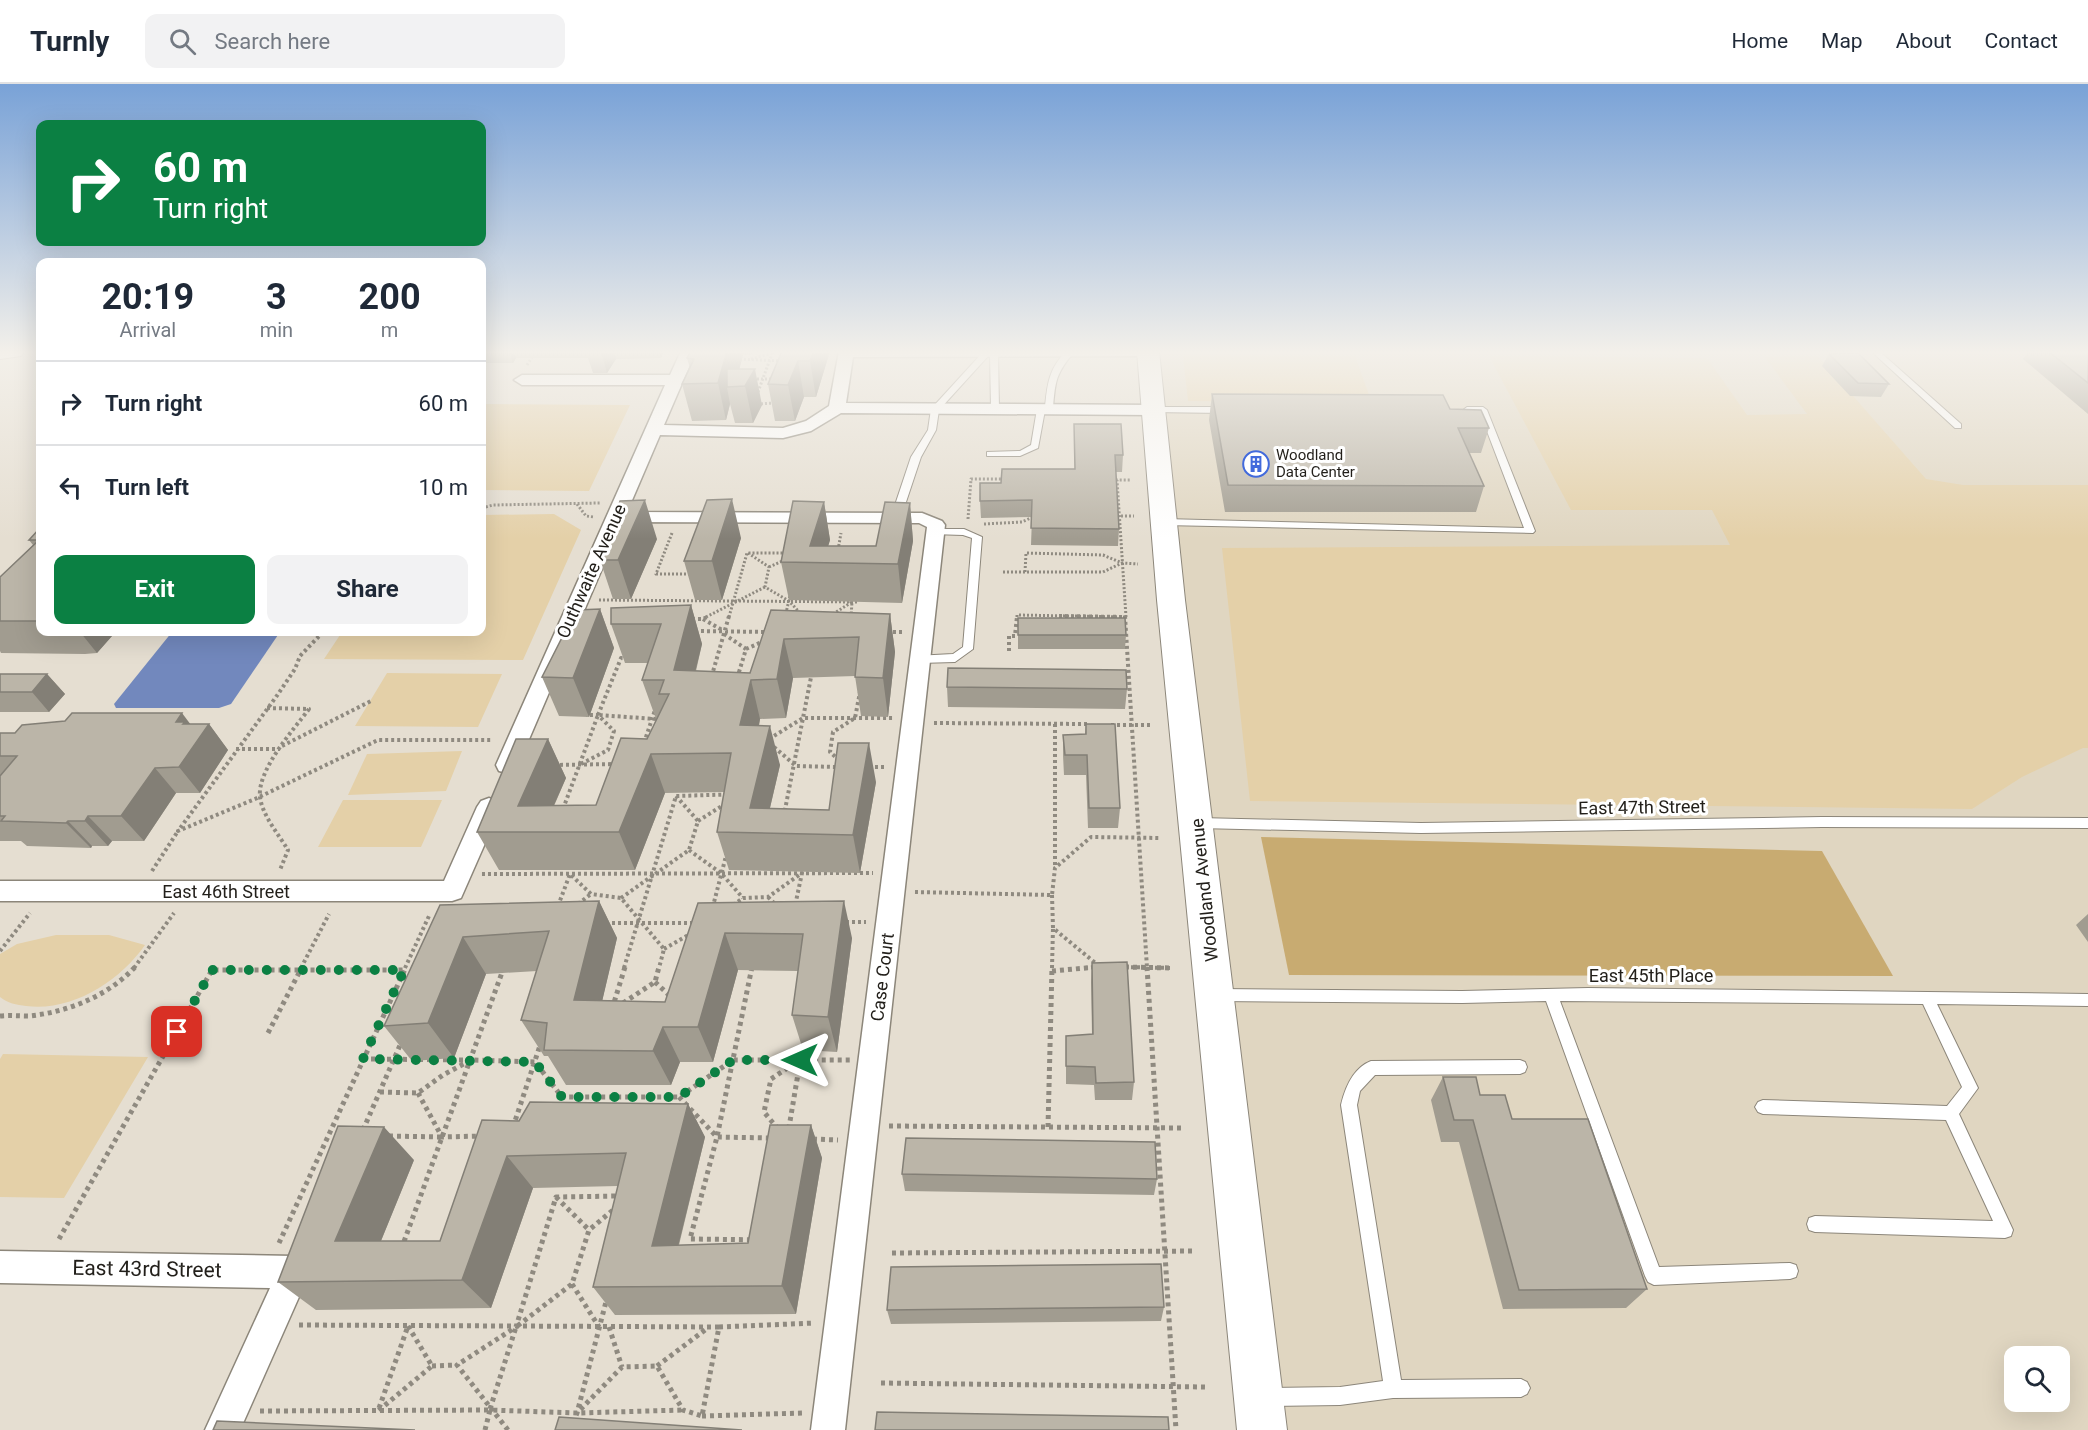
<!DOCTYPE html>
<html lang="en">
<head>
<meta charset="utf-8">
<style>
	body { margin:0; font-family:Roboto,sans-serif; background:#f2f2f3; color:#1f2937; height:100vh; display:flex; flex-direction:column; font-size:22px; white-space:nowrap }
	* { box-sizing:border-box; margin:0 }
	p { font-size:20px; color:#747a83 }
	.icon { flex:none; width:33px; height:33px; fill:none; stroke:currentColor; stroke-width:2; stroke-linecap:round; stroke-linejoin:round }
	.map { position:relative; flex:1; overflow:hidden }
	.details { position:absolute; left:36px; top:174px; width:450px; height:378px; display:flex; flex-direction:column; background:#fff; border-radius:12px; box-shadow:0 6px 24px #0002 }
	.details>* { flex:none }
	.hud { position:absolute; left:36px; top:36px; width:450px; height:126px; border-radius:12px; box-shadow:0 6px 24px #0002; background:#0b8043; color:#fff; overflow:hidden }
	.tools { position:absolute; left:2004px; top:1262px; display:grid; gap:12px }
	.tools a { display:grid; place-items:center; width:66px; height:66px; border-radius:12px; background:#fff; box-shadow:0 6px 24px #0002; font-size:30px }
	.pin { position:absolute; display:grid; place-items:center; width:51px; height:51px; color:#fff; margin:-26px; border-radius:12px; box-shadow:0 3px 9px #0006 }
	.me { position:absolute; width:66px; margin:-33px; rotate:270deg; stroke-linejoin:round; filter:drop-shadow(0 0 4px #0008) }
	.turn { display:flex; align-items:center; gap:21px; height:126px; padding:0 18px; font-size:27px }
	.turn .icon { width:78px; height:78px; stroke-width:2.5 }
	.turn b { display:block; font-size:42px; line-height:51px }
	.eta { display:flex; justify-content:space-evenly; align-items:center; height:102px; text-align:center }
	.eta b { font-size:36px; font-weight:700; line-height:42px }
	.button { display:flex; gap:12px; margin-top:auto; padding:12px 18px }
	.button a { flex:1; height:69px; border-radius:12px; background:#0b8043; color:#fff; font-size:24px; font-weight:700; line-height:69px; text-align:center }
	.button a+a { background:#f2f2f3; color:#1f2937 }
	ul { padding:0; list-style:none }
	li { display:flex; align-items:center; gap:18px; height:84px; padding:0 18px; border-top:2px solid #e0e1e3 }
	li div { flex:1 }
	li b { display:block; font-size:22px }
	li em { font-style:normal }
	header { display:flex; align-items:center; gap:36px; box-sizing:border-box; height:84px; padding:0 30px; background:#fff; border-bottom:2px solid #e0e1e3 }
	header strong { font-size:28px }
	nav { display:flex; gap:33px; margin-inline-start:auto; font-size:21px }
	.search { width:420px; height:54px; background:#f2f2f3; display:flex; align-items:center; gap:15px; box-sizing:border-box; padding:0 21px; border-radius:12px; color:#747a83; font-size:22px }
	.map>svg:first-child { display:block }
</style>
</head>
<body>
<header>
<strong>Turnly</strong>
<div class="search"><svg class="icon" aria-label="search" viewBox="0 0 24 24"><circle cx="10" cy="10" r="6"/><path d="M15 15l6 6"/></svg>Search here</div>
<nav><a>Home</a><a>Map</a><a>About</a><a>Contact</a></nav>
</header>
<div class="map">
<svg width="2088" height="1346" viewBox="0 0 2088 1346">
	<rect width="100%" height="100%" fill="#e5ded1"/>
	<path fill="#e0d6c1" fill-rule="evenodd" d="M1148 267H2088V1346H1262L1171 516ZM2014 1272H2060V1317H2014Z"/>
	<path fill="#e4d0a8" d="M1186 271 1355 272 1372 319 1188 317 1183 272Z
		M1489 272 1707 274 1747 331 1807 330 1765 273 1818 272 1926 395 1963 401H2088V664H2083L2022 693 1972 725 1250 717 1222 464 1730 461 1712 426H1571Z
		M482 320 630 321 589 407 482 406Z
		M554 430 581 446 523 576 324 575 342 548H482V431Z
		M387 589 502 590 478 643 355 642Z
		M462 667 446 707 348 711 367 670Z
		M343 716H442L421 763H318Z
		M56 851H109L145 861C120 897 72 928 26 922 17 921 7 919 0 913V870L17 860Z
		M3 970 148 973 64 1114 0 1113V975Z"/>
	<path fill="#c8ab71" d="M1261 753 1822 767 1893 892 1289 891Z"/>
	<path fill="#7288bd" d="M172 548H280L231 620 219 624H116L114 620Z"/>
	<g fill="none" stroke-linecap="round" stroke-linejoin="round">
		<g stroke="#8c867a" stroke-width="2">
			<path id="lane" d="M984 267 998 268 999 325 995 328 991 325 990 270 939 326 936 346 921 373 901 433 899 435H893L891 433 911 373 928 346 931 325Z
				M1067 267H1075C1056 289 1055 297 1053 325L1049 328 1045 326 1038 364 1020 372H987V368L1020 367 1031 361 1037 325 1041 322 1045 324C1047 301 1049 283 1067 267Z
				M1871 267H1879L1961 340V344H1955Z
				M1153 323H1224L1228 326 1224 329 1150 328 1149 326Z
				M1467 323H1483L1487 326 1535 447 1533 449 1164 441 1159 438 1164 435 1524 444 1480 329 1464 328 1463 326Z
				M935 445H964L982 453 973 565 955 578 919 579 915 578 913 575 915 572 953 570 963 563 972 454 963 451 932 450 930 448Z
				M1822 733 2088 734V744L1822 743 1421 749 1199 744 1195 742 1193 739 1195 736 1199 734 1421 739Z
				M1588 904 2088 910V922L1937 920 1978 1004 1959 1030 2013 1146 2011 1152 2005 1154 1815 1148 1809 1146 1807 1140 1809 1134 1815 1132 1993 1137 1946 1036 1763 1030 1758 1028 1755 1023 1758 1018 1763 1016 1947 1022 1962 1003 1923 920 1560 917 1659 1183 1790 1179 1796 1181 1798 1187 1796 1193 1790 1195 1654 1201 1648 1198 1645 1192 1546 917 1462 919 1218 917 1213 915 1211 911 1213 907 1218 905 1462 907Z
				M1520 976 1525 978 1527 983 1525 988 1520 990 1375 991 1360 1007 1357 1021 1401 1296 1521 1295 1527 1298 1530 1304 1527 1310 1521 1313 1393 1314 1340 1321 1269 1322 1263 1319 1260 1313 1263 1307 1269 1304 1340 1303 1383 1297 1341 1021C1345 1004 1353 984 1371 977Z"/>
		</g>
		<g stroke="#8c867a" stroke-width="3">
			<path id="street" d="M681 267H696L664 341 783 344 806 337 829 322 839 267H1156L1148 272 853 273 846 319 1153 321 1161 326 1153 331 841 329 811 347 783 354 660 351 627 428 922 429 942 437 945 441 845 1346H811L927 443 919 439 622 438 518 681 515 687 507 689 499 687 496 681 665 301H522L514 296 522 291H670Z
				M489 714 497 717 501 723 461 814 452 817H0V797H444L477 723 481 717Z
				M0 1167 294 1172 305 1177 310 1188 240 1346H205L270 1204 0 1199Z"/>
		</g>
		<g stroke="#8c867a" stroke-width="2">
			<path id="primary" d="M0 267H24L21 272 0 275Z
				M1137 267H1159L1185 516 1287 1346H1237L1157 516Z"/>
		</g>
		<path stroke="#8f8a80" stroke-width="3" stroke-dasharray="2 2" stroke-linecap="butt" d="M740 275 782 277
			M751 275 772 269
			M527 281 536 267
			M753 295H773
			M758 308 773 267
			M757 320 776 319
			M577 420 586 432 594 433
			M482 424 493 421 600 419
			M1117 432H1134
			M968 435 971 395H1005
			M984 440 1022 438 1035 432
			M672 449 656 490H691
			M838 466 841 449
			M748 469 769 483 765 503 789 517 801 530
			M769 483 785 476
			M1003 488H1103L1122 479
			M1025 488 1026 469 1103 471 1122 479 1138 480
			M599 516 859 518
			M833 530 852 518 851 533
			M706 533 765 503
			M729 533 747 469H800L785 533
			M1017 533V531L1125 533
			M1126 533 1117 396H1131"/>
		<path stroke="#8f8a80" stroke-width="4" stroke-dasharray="3 3" stroke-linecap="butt" d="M729 532 708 605H768L785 532
			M1059 532 1125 533
			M1125 532 1147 884
			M692 535H703L709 532
			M703 535 724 547
			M695 547 769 548
			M323 548 300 572 295 585 276 613 178 747 255 715 378 656H491
			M887 548H904
			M724 550 746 565 739 588 744 591
			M746 565 764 557
			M1009 567V552H1015L1017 532
			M866 577 855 634 833 648 830 668 847 683 839 748 781 746 814 578Z
			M267 624 309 625C294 645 257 686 260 713 262 731 279 751 288 766L280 786
			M598 631 621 574 629 575
			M934 639 1088 640
			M1055 640V783
			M1111 641H1152
			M769 655 803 634H893
			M644 659 655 626
			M282 662 371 617
			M774 663 796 682 838 683
			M236 665H280
			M581 680 608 666 614 647 598 631H586
			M554 681 616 680
			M869 683H886
			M563 725 598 631 656 635 660 639
			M698 737 725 720
			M689 766 721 789 743 814
			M152 787 178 747
			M482 790 873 789
			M915 808 1052 811 1055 784 1091 753 1161 754
			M1052 811 1053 844 1099 882
			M768 813 776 821
			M621 814 689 766 698 737 676 712
			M578 820 591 810
			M733 821 743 814 768 813 802 789 795 822
			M558 822 570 790 591 810 621 814 664 865 659 884
			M846 838H866
			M606 839H695
			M664 865 692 849
			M0 867 30 829
			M1125 883 1172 884
			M134 884 174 829
			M301 884 329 830
			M405 884 429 832
			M504 884 508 873 568 877 566 884
			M624 884 676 712 742 710 697 884
			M752 884 753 880H816L815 884
			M1052 884 1053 844
			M1085 884 1097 883"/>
		<path stroke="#8f8a80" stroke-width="5" stroke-dasharray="4 4" stroke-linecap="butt" d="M504 883 402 1163 473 1164 566 883
			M625 883 612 925 686 927 697 883
			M752 883 717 1053 690 1155 770 1156 816 883
			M1125 883 1172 884
			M1147 883 1176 1346
			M1052 887 1097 883
			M655 898 670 912
			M623 919 655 898 659 883
			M0 932C10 931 19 932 29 932 68 928 108 912 135 883
			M268 949 302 883
			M363 975 470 976
			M380 1008 418 1009 443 991 471 976 535 978 562 1013H679L733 976H850
			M418 1009 442 1053 481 1052
			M679 1013 717 1053 772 1054
			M889 1042 1185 1044
			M1048 1043 1052 883
			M778 1045 764 1028 771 995 798 977
			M363 1046 401 959
			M389 1052 442 1053
			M813 1055 838 1056
			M556 1113 589 1146
			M59 1155 212 886H404
			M279 1159 406 883
			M892 1169 1195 1167
			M572 1200 599 1243
			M299 1241 719 1243 702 1332 683 1326 657 1282 622 1283 577 1329
			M408 1242 432 1282 378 1327Z
			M609 1243 622 1283
			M719 1243 814 1239
			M432 1282 457 1281
			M657 1282 709 1243
			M881 1299 1206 1303
			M490 1325 516 1243 572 1200 589 1146 613 1126
			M260 1327 489 1326
			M702 1332 803 1329
			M485 1346 490 1326 577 1329 683 1326
			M508 1346 457 1281 516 1243 556 1113 619 1112
			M570 1346 577 1329 607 1214"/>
		<use href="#lane" fill="#fff" fill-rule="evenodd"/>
		<use href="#street" fill="#fff" fill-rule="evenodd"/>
		<use href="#primary" fill="#fff" fill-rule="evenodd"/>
	</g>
	<path fill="#a19c90" d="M482 267H664L661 274 616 275 607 289H593L588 274H516L513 279H482Z
		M691 267H753L751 271H743L739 285 762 321 753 339H735L730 320 726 336 692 337 682 300 690 284 687 274Z
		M782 267H830L816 313H804L795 337H775L768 300Z
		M2029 267H2088V330L2023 275Z
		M1829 270 1889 300 1881 313 1850 312 1822 282Z
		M1212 310 1450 325 1489 344 1481 369H1469L1484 402 1476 428H1225L1209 336Z
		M1074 340 1123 371 1122 388H1115L1119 445 1118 462 1031 461 1032 433 981 434 980 417 1001 399 1075 385Z
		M824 418 830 456 828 462H876L910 419 913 457 902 519 789 516 781 478Z
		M40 444V548H108L112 552 97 569 85 570 1 569 0 567V493L33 461 29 456Z
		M741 454 722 516H695L684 477Z
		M657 455 631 515H613L600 476Z
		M691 521 702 560 696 587 750 589 771 526 890 530 895 568 888 633 861 632 855 592 793 594 786 634 760 635 759 642 780 681 770 724 829 726 876 698 860 789 729 786 717 748 724 708 665 709 635 786H499L477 748 548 655 566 694 554 722 596 721 647 655 657 635H656L642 596 648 579H625L611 540Z
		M600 525 614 564 589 633 559 632 542 593Z
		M1018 551H1126L1125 565H1018Z
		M0 590H47L65 610 49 628H0Z
		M947 603 1127 605 1125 625 948 623Z
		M191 640H209L228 666 200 709H176L144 757H112L108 762H92L91 764 27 762 21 757H0V649H15Z
		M1086 640 1120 724 1118 744H1088L1086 691H1064L1063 671V651L1085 650Z
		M599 817 617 854 602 917 665 918 698 819 852 854 837 968 803 966 792 931 798 887 738 886 713 978H680L671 1001H566L548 972H544L521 936 537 887 486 890 454 974 412 977 384 942 440 821Z
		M2088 830V858L2076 841Z
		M1092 879 1134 998 1132 1016H1095L1094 1001 1066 1000V952L1092 951 1091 898Z
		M1443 993 1480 1011 1512 1035 1647 1205 1626 1224 1503 1225 1459 1058H1441L1431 1016Z
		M688 1020 705 1053 679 1161 748 1159 811 1041 822 1074 796 1230 615 1231 593 1203 618 1102 533 1104 491 1224 316 1226 278 1198 414 1076 381 1157H440L519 1037Z
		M902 1090 1157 1095 1154 1111 905 1107Z
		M1164 1223 1161 1237 891 1240 887 1226Z"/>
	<path fill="#837f76" d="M509 267H513L516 274 513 279Z
		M601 267H614L616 275 607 289Z
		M659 267H664L661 274Z
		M727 267H742L743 271 735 302 727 303 730 320 726 336 718 299Z
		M814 267H830L816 313 810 277Z
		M798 277 804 313 795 337 788 301Z
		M755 285 762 321 753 339 745 302Z
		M732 415 741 454 722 516 712 477Z
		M645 416 657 455 631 515 618 476Z
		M824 418 830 456 823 479 810 462Z
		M910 419 913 457 902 519 898 480Z
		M691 521 702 560 686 625 674 586Z
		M600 525 614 564 589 633 573 594Z
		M890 530 895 568 888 633 883 594Z
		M80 548H108L112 552 97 569Z
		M784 555 793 594 786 634 777 595Z
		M47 590 65 610 49 628 32 608Z
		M751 596 760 635 751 680 740 641Z
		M182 629 200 653 209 640 228 666 200 709 179 683 176 638Z
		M770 642 780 681 764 749 750 724Z
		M548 655 566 694 542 748 518 722Z
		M869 659 876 698 860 789 853 751Z
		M651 670 665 709 635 786 619 748Z
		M155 684 176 709 144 757 121 732Z
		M88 732 112 757 108 762 85 737Z
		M68 737 92 762 91 764 66 739Z
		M599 817 617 854 594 952 574 916Z
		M844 817 852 854 837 968 828 933Z
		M725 849 738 886 713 978 698 943Z
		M463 853 486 890 454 974 428 939Z
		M663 943 680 978 671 1001 653 967Z
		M688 1020 705 1053 671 1191 652 1162Z
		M811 1041 822 1074 796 1230 782 1202Z
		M384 1043 414 1076 369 1186 335 1157Z
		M507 1072 533 1104 491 1224 462 1196Z"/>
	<path fill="#bbb5a8" stroke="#837f76" stroke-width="1.5" d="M691 267H727L718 299 682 300 694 275 687 274Z
		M782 267H814L810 277H798L788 301 768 300Z
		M2048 267H2088V299Z
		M1858 269 1889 300 1858 299 1829 270Z
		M727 285H755L745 302 727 303Z
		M1212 310 1443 311 1450 325 1481 326 1489 344H1458L1484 402 1228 401Z
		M1074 340H1121L1123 371H1115L1119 445 1031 444 1032 416 980 417V399H1001L1002 385H1075Z
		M732 415 712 477H684L707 416Z
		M645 416 618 476H600L620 417Z
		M793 417 824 418 810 462H876L885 418 910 419 898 480 781 478Z
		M40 444V537H0V493L39 456H29Z
		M691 521 674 586 750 589 771 526 890 530 883 594 855 593 859 553 784 555 777 595 751 596 740 641 770 642 750 724 829 726 838 659H869L853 751 717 748 731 669 651 670 619 748H477L516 655H548L518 722 596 721 621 654 647 655 669 610H659L664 596H642L661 540H611V524Z
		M600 525 573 594 542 593 576 526Z
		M1018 534H1125L1126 551H1018Z
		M948 584 1126 586 1127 605 947 603Z
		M0 590H47L32 608H0Z
		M72 629H182L176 638H185L183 640H209L179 683 155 684 121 732H88L85 737H68L66 739 1 737 5 732H0V692L17 672H0V649H15L22 641 65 637Z
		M1086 640H1115L1120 724H1089L1087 671H1065L1063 651 1086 650Z
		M599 817 574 916 665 918 698 819 844 817 828 933 792 931 803 850 725 849 698 943H663L653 967 544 966 547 939 521 936 549 847 463 853 428 939 384 942 440 821Z
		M1127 878 1134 998 1096 999 1095 983 1066 982V952L1093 950 1092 879Z
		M1443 993H1476L1480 1011H1505L1512 1035H1588L1647 1205 1519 1206 1473 1036H1454Z
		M530 1018 688 1020 652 1162 748 1159 770 1041H811L782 1202 593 1203 626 1069 507 1072 462 1196 278 1198 338 1042 384 1043 335 1157H440L482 1036 519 1037Z
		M906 1054 1155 1058 1157 1095 902 1090Z
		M1161 1180 1164 1223 887 1226 891 1183Z
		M877 1328 1168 1333 1169 1346H875Z
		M559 1333 742 1346H555Z
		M217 1337 415 1346H213Z"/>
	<linearGradient id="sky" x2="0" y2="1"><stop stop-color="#79a2d7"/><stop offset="0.59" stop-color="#f3f0ea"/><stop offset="1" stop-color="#f3f0ea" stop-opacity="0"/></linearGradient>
	<rect width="2088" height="455" fill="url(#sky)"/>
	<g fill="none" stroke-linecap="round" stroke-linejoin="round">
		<path stroke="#0b8043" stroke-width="10" stroke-dasharray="0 18" d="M177 948 212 886H404L363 975 535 978 562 1013H679L733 976H800"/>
	</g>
	<defs>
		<g id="building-ring" transform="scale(1.35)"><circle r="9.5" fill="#fff" stroke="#426adc" stroke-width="1.5"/><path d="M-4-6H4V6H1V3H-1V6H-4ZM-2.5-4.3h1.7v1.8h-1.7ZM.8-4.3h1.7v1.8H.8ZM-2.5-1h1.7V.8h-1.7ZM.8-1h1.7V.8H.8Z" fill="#426adc"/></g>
	</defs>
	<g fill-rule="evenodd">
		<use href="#building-ring" x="1256" y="380"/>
	</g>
	<g text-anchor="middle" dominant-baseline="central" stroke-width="6" stroke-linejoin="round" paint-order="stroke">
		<g font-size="15" fill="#221f1a" stroke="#fff" text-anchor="start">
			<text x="1276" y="371">Woodland<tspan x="1276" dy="17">Data Center</tspan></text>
		</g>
		<g font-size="18" fill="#221f1a" stroke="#fff">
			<text transform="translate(591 487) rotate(-66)">Outhwaite Avenue</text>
			<text transform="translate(1642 723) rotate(-1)">East 47th Street</text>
			<text transform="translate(1204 806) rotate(-96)">Woodland Avenue</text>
			<text x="226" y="807">East 46th Street</text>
			<text x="1651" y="891">East 45th Place</text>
			<text transform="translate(882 893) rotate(-83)">Case Court</text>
		</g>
		<g font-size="21" fill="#221f1a" stroke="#fff">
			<text transform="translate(147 1185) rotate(1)">East 43rd Street</text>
		</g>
	</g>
</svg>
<div class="tools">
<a><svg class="icon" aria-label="search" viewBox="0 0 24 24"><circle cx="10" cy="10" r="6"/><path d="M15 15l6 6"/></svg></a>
</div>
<div class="pin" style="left:177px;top:948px;background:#d93025"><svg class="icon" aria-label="arrive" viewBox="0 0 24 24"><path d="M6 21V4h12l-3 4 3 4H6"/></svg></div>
<svg class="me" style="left:800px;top:976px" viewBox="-20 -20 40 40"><path d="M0-17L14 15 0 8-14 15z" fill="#0b8043" stroke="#fff" stroke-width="4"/></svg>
<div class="hud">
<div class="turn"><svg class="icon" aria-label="right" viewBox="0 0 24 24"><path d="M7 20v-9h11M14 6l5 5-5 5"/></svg><div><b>60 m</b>Turn right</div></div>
</div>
<section class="details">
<div class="eta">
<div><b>20:19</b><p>Arrival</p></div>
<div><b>3</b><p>min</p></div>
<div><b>200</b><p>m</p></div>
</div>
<ul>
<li><svg class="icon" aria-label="right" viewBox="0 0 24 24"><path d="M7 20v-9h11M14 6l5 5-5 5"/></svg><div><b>Turn right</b></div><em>60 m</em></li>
<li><svg class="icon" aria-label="left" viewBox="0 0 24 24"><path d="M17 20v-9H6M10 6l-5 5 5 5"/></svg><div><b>Turn left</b></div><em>10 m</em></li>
</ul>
<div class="button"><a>Exit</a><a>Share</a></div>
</section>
</div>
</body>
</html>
